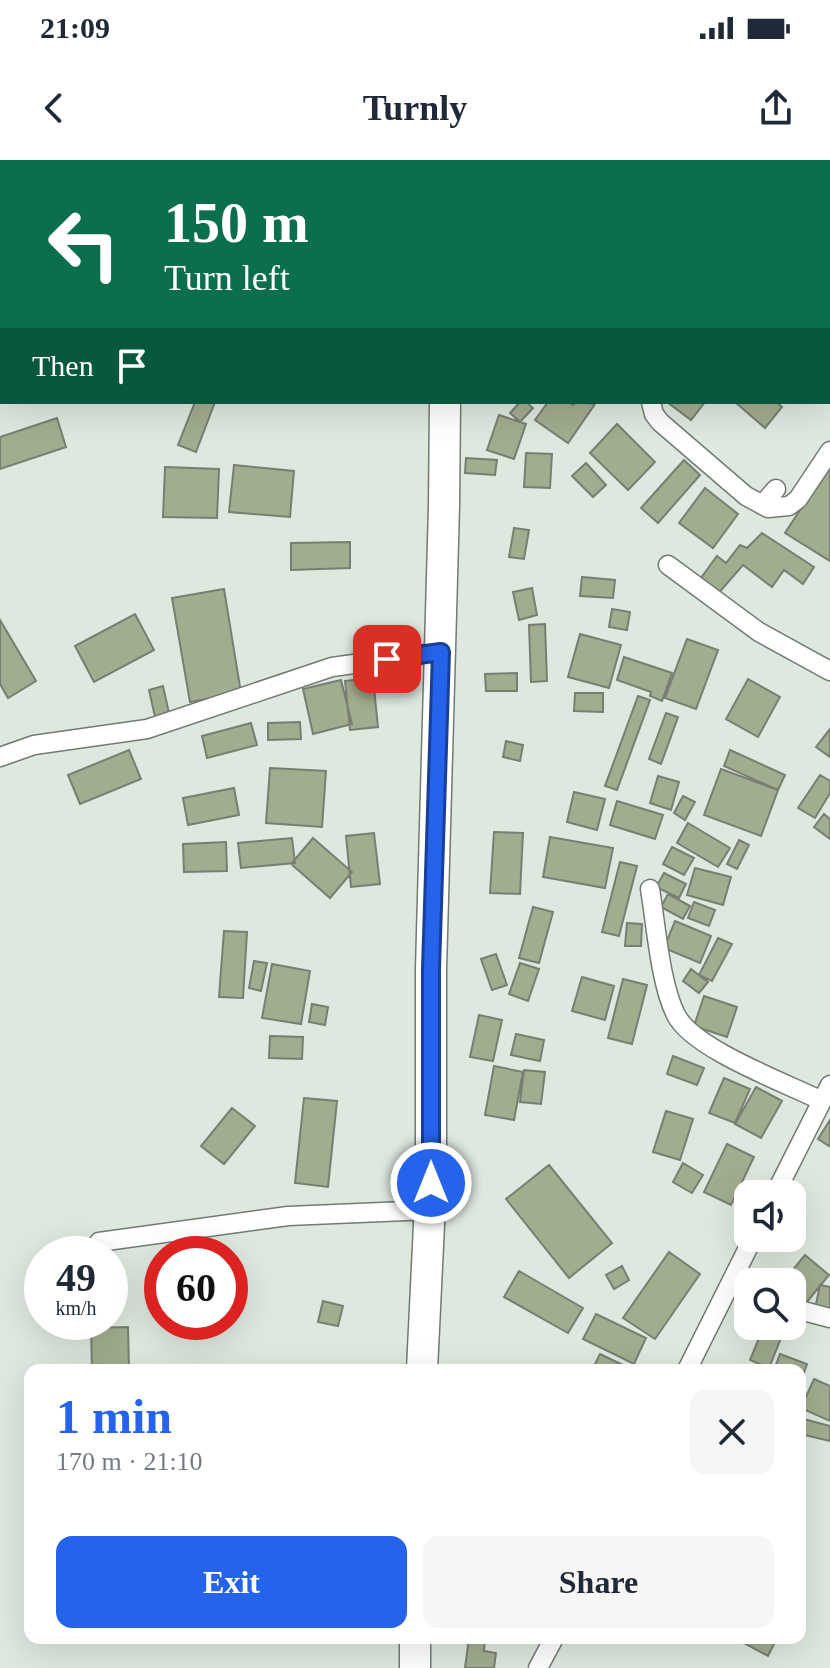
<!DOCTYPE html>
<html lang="en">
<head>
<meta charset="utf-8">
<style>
	body { margin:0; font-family:Georgia,serif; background:#f6f6f7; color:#1f2937; height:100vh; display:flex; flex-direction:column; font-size:30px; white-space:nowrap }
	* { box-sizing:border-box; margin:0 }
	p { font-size:26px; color:#747a83 }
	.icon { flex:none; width:44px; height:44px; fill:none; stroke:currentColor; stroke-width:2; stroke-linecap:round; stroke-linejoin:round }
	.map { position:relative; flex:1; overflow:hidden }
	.panel { position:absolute; left:24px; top:1204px; width:782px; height:280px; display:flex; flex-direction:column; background:#fff; border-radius:16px; box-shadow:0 8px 32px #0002 }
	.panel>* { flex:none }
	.banner { position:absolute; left:0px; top:0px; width:830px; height:244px; box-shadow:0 8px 32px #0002; background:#0b6e4f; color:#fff; overflow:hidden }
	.fabs { position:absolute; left:734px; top:1020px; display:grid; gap:16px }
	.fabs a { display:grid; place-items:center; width:72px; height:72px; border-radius:16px; background:#fff; box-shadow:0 8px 32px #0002; font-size:40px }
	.speed { position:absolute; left:24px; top:1076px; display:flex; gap:16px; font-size:40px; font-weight:700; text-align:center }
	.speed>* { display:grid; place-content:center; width:104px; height:104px; border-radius:50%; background:#fff; box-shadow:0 8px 32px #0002; line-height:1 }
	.speed small { font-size:20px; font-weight:400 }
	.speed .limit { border:12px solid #d22; background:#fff; color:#111 }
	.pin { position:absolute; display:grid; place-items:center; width:68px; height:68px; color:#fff; margin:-34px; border-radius:16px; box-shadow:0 4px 12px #0006 }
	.me { position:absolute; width:88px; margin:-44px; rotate:0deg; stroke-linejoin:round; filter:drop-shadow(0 0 6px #0008) }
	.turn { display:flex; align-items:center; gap:28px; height:168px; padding:0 32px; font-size:36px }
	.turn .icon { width:104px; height:104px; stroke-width:2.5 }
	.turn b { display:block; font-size:56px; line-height:68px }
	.then { display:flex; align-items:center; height:76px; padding:0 32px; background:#0003; gap:16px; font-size:30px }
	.round { display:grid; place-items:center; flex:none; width:84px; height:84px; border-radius:16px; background:#f6f6f7 }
	.headline { display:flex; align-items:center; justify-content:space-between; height:136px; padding:0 32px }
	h1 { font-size:48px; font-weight:600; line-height:60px; color:#2563eb }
	.cta { display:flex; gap:16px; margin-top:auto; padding:16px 32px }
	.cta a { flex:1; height:92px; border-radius:16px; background:#2563eb; color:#fff; font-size:32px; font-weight:600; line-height:92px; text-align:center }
	.cta a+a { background:#f6f6f7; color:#1f2937 }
	.status { display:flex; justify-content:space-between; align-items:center; height:56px; padding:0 40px; background:#fff; direction:ltr }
	.status svg { height:22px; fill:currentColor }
	header { display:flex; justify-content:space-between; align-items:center; height:104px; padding:0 32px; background:#fff; font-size:36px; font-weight:600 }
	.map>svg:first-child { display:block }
</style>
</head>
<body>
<div class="status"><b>21:09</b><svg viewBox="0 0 49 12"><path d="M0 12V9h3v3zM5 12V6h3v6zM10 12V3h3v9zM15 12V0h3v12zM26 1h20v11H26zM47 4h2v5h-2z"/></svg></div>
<header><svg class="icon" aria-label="back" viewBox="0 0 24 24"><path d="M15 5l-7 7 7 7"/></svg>Turnly<svg class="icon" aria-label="share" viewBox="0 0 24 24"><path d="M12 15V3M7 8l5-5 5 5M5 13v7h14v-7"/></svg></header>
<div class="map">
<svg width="830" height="1508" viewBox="0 0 830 1508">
	<rect width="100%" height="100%" fill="#dde8de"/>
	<path fill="#a1ad8f" stroke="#797e72" stroke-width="2" d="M726 0H806L804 2Z
		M195 242H215L196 292 178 285Z
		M520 242H526L533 248 520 262 510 253Z
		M548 242H568L573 245 575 242 595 244 568 283 535 260Z
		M667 242H705L691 260Z
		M735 242H776L782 247 765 268Z
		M499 255 526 264 514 299 487 290Z
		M57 258 66 287 0 309V277Z
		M617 264 655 302 628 330 590 293Z
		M526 293 552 294 550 328 524 327Z
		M466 298 497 300 495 315 465 313Z
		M684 300 700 315 658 363 641 348Z
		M586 303 606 325 593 337 572 316Z
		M830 304V401L785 373Z
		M234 305 294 311 290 357 229 352Z
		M165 307 219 309 217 358 163 357Z
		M705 328 738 354 713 388 679 363Z
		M514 368 529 370 524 399 509 397Z
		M762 373 814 407 803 424 784 410 772 427 743 405 717 435 698 422 717 396 726 403 740 385 747 388Z
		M350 382V408L291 410V383Z
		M582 417 615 420 613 438 580 436Z
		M532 428 537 455 519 460 513 432Z
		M224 429 241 533 190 542 172 438Z
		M612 449 630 452 627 470 609 467Z
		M135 454 154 490 94 522 75 486Z
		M0 460 36 521 8 538 0 524Z
		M545 464 547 521 531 522 529 465Z
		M580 474 621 485 609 528 568 517Z
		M687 479 718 490 696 549 665 538Z
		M624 497 672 513 662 541 650 536 651 532 617 520Z
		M517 513V531H486L485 514Z
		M373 518 378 567 350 570 345 521Z
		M748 519 780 537 758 577 726 559Z
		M341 520 352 564 313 574 303 529Z
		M163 526 169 553 155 557 149 530Z
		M575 533H603V552L574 551Z
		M638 536 650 540 617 630 605 626Z
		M666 553 678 557 661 604 649 599Z
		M300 562 301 579 268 580V563Z
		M251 563 257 585 207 598 202 576Z
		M830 569V597L816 587Z
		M506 581 523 585 520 601 503 597Z
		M129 590 141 619 80 644 68 615Z
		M730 590 785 615 778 630 724 606Z
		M270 608 326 611 322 667 266 663Z
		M721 609 778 630 761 676 704 655Z
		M820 615 830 621V633L815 658 798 648Z
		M658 616 679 622 671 650 650 643Z
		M234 628 239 655 188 665 183 638Z
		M574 632 605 639 597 670 567 662Z
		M683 636 695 642 685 660 674 653Z
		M617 641 663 655 655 679 610 665Z
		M824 654 830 659V679L814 667Z
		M688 663 730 688 718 707 677 683Z
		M494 672 523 673 520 734 490 733Z
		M374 673 380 724 351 727 346 676Z
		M550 677 613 688 605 728 543 717Z
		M292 678 295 703 241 708 238 683Z
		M313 678 352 712 330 738 291 704Z
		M739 680 749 685 737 709 727 704Z
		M226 682 227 711 184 712 183 684Z
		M672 687 694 698 684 715 663 704Z
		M620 702 637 706 619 776 602 772Z
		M695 708 731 717 723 745 687 735Z
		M664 713 686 724 679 738 656 727Z
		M668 734 690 746 683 759 661 747Z
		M694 742 715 750 709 766 688 758Z
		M533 747 553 752 539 803 519 798Z
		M675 761 711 776 700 803 664 788Z
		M627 763 642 764 641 786H625Z
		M224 771 247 772 243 838 219 837Z
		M718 778 732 784 712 821 699 815Z
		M496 794 507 825 492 830 481 799Z
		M254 801 267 803 261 831 249 828Z
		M520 803 539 809 528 841 509 834Z
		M272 804 310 811 301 864 262 858Z
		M691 809 708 822 699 833 683 821Z
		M582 817 614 826 605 860 572 851Z
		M623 819 647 825 632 884 608 878Z
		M704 836 737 847 727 877 694 866Z
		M312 844 328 847 325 865 309 862Z
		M479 855 502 860 493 901 470 897Z
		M516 874 544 880 540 901 511 895Z
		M270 876 303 877 302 899 269 898Z
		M673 896 704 908 697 925 667 914Z
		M494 906 523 912 514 960 485 955Z
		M524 910 545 912 541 944 520 942Z
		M724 918 750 929 735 963 709 953Z
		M756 927 782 941 761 978 735 964Z
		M304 938 337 941 328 1027 295 1023Z
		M232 948 255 966 224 1004 201 986Z
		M666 951 693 959 680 1000 653 992Z
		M830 960V984L829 986 818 979Z
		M727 984 754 997 731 1045 704 1032Z
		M683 1003 703 1015 692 1033 673 1022Z
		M549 1005 612 1083 569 1118 506 1039Z
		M669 1092 700 1114 655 1179 623 1158Z
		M805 1095 829 1115 802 1148 792 1139V1122H783Z
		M622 1106 629 1120 614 1129 606 1115Z
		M519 1111 583 1148 568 1173 504 1137Z
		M820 1125 830 1127V1153L815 1149Z
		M323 1141 343 1146 338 1166 318 1162Z
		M596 1154 646 1178 634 1204 583 1179Z
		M764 1166 785 1168 769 1208 750 1200Z
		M128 1167 129 1210H92L91 1168Z
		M600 1194 623 1205 621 1210H592Z
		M780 1194 807 1204 800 1224V1210H774Z
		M814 1219 830 1226V1261L801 1248Z
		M800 1258 830 1266V1281L800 1274Z
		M469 1478H485L484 1491 496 1493 494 1508H465Z
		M735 1478H768L775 1482 768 1496Z"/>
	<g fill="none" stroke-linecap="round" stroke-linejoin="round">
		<g stroke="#717b73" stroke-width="21">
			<path id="minor" d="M651 242 654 254 660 262 746 336 768 348 789 346 798 339 830 291
				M762 345 776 329
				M668 405 759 472 830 511
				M0 597 34 585 147 569 332 507 441 492
				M650 729C656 764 660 824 676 855 693 889 786 923 822 941
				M775 1034 830 925
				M99 1082 288 1056 430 1050
				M792 1148 830 1158
				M687 1210 753 1078
				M538 1508 554 1478"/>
		</g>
		<g stroke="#717b73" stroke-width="33">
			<path id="primary" d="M450 2V0
				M422 1210 431 1023V809L444 346 445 242
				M415 1508V1478"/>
		</g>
		<use href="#minor" stroke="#fff" stroke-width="18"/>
		<use href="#primary" stroke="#fff" stroke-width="30"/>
	</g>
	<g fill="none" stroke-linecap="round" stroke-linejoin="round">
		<g stroke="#184099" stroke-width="20">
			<path id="route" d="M387 499 441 492 431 809V1023"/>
		</g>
		<use href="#route" stroke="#2563eb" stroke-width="14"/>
	</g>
</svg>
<div class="fabs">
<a><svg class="icon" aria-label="sound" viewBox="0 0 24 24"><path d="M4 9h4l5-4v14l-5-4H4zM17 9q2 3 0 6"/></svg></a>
<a><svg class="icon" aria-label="search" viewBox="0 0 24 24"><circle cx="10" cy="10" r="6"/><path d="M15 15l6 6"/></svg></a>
</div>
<div class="speed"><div>49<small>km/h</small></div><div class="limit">60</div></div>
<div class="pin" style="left:387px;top:499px;background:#d93025"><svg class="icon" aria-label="arrive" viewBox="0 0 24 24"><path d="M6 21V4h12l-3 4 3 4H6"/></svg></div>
<svg class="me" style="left:431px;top:1023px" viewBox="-20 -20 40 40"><circle r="17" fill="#2563eb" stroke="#fff" stroke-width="3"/><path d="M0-11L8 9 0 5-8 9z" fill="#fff"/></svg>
<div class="banner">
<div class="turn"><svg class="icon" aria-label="left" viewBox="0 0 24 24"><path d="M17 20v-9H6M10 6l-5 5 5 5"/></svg><div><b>150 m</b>Turn left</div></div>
<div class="then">Then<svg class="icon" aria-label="arrive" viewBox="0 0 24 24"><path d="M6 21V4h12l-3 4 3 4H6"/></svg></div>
</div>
<section class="panel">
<div class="headline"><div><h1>1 min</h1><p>170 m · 21:10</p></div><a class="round"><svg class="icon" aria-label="close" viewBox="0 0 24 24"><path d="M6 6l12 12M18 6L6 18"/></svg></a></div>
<div class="cta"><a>Exit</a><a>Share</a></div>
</section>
</div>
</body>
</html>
